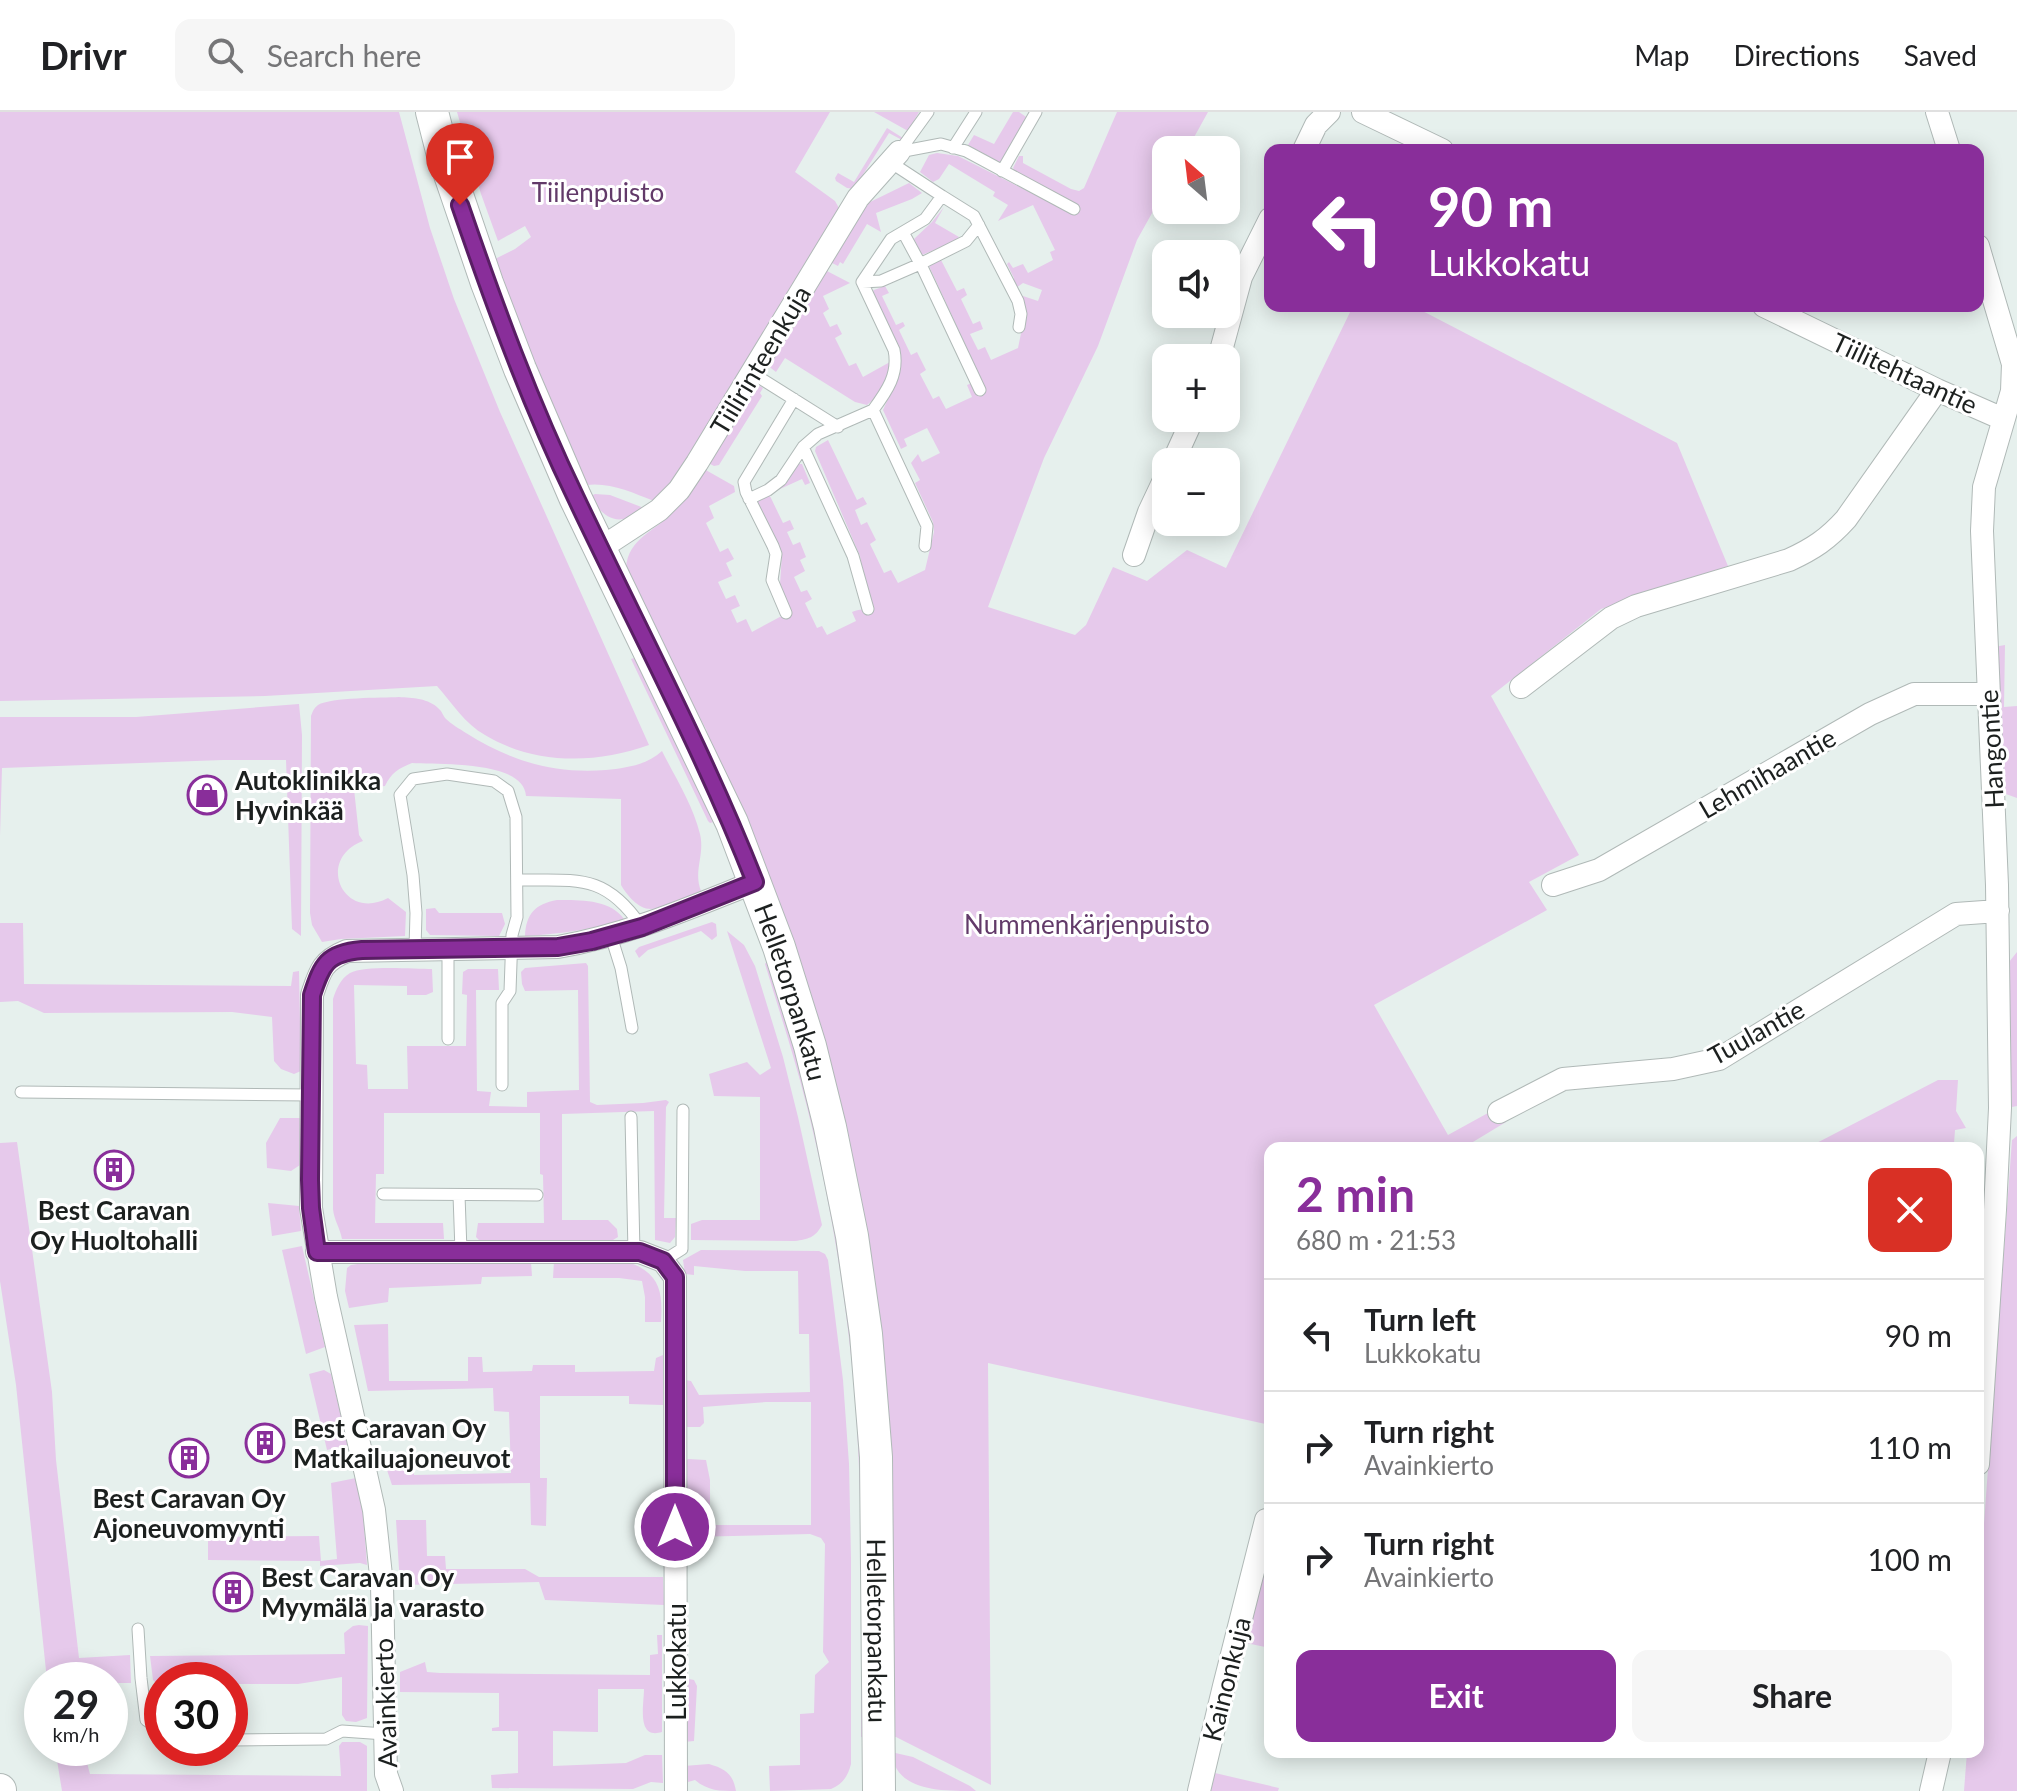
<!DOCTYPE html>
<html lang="en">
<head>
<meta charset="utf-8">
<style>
	body { margin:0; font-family:Lato,sans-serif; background:#f6f6f6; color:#202124; height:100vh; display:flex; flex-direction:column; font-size:30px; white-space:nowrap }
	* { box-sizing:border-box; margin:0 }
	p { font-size:26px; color:#757577 }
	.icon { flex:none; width:44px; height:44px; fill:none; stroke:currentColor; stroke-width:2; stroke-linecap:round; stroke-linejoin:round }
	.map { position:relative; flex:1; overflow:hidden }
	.panel { position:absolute; left:1264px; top:1030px; width:720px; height:616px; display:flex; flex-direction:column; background:#fff; border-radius:16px; box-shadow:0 4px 20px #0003 }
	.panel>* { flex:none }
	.banner { position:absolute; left:1264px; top:32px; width:720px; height:168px; border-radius:16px; box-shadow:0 4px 20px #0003; background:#892e9a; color:#fff; overflow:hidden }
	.needle { width:52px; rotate:332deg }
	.fabs { position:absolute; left:1152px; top:24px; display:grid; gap:16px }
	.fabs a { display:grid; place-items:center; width:88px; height:88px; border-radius:16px; background:#fff; box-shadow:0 4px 20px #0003; font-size:40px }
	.speed { position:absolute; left:24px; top:1550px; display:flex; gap:16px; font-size:40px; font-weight:700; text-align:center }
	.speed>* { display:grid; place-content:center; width:104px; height:104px; border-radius:50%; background:#fff; box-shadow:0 4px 20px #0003; line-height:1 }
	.speed small { font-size:20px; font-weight:400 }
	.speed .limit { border:12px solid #d22; background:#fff; color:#111 }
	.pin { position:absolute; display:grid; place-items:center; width:68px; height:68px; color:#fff; margin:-82px -34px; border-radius:50% 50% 50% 0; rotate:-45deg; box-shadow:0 0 8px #0007 }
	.pin .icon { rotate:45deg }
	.me { position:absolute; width:88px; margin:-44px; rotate:0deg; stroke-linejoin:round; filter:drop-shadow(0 0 6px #0008) }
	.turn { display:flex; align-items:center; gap:28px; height:168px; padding:0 32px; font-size:36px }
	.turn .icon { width:104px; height:104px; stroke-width:2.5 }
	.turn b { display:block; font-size:56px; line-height:68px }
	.round { display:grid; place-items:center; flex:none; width:84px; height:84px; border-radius:16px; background:#f6f6f6 }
	.overview { display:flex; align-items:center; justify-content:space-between; height:136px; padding:0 32px }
	h1 { font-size:48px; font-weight:700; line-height:60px; color:#892e9a }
	.button { display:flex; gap:16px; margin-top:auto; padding:16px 32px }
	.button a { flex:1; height:92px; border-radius:16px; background:#892e9a; color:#fff; font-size:32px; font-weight:700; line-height:92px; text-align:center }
	.button a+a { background:#f6f6f6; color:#202124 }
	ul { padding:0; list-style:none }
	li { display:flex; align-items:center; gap:24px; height:112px; padding:0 32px; border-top:2px solid #e0e0e0 }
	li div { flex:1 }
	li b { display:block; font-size:30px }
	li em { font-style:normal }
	header { display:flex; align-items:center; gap:48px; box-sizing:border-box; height:112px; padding:0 40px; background:#fff; border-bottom:2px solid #e0e0e0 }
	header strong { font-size:38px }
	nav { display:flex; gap:44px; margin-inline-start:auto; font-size:28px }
	.search { width:560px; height:72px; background:#f6f6f6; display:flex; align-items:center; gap:20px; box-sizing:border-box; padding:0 28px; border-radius:16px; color:#757577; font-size:30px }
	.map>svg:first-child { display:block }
</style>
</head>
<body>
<header>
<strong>Drivr</strong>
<div class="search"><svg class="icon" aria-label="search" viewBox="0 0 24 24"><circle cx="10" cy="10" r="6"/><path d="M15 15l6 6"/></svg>Search here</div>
<nav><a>Map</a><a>Directions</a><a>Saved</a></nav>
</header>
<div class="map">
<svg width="2017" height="1679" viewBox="0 0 2017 1679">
	<rect width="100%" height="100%" fill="#e6f0ed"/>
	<path fill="#e6c9eb" d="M0 0H399L430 116 454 187 500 300 649 633C596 652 535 653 485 623 465 612 452 591 437 574L265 584 0 589Z
		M457 0H830L795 60 835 89 840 98 675 367 654 389C631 380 610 370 586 373L547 291 493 148 515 137 531 125 525 114 498 129 481 82Z
		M874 0H919L908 19Z
		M1013 0H1019L1029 7 1003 48 999 50 968 33 974 23 994 32Z
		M1117 0H1208L1187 38H1166V76L1137 128 1098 234 1044 346 988 495 1075 523 1086 513 1113 455 1147 469 1187 438 1226 456 1353 194H1413L1677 331 1728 454 1601 497 1491 584 1579 743 1529 770 1547 798 1374 893 1448 1023 1497 996 1506 1010 1463 1036H1270V1313L988 1251 991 1673 896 1625H891L883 1276 724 665 706 617 686 581 626 456C628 426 656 419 674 399 686 387 695 371 704 357L734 374 735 380 709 394 714 406 706 411 720 440 728 436 734 447 726 451 732 464 718 470 726 487 735 483 740 494 731 498 737 511 746 507 752 520 791 499 780 472 782 441 756 388 788 369 798 352H802L810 371 805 373 802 367 769 382 783 411 790 408 794 417 787 420 793 433 800 430 806 445 800 448 805 459 794 465 801 480 807 478 812 487 805 491 817 516 822 514 827 523 856 509 852 500C859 497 866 498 873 494L862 460 860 444 815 339 816 335 828 328 857 388 863 385 867 392 855 398 861 413 867 410 876 428 870 432 884 461 891 458 898 471 925 458 934 420 933 410 915 371 920 368 911 351 918 342 922 350 940 341 927 316 904 327 907 334 901 337 883 298 899 262 900 242 871 181 874 178 885 174 889 181 882 184 896 213 903 210 905 214 899 218 911 243 917 240 926 258 920 262 933 287 939 284 946 297 972 285 967 273 972 271 977 281 985 276 929 154 933 149 940 146 957 179 964 176 967 183 961 187 973 212 980 209 983 217 970 222 978 238 985 235 991 248 1018 236 1026 197 1020 183 1038 189 1042 178 1023 171 1016 176 1012 168 1014 166 1007 152 1009 150 1013 156 1023 152 1028 161 1053 148 1050 140 1055 138 1033 93 998 109 1008 93 993 84 995 80 949 52 939 67 933 70 920 60 929 43 937 41 958 44 1071 101 1077 93 1015 59 1013 56 1019 44H1023V51L1071 77 1079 79 1084 76Z
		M887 16 903 26 902 28 889 21 854 77 847 76 836 69 835 66 838 61 854 70Z
		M909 71 922 81 912 87 876 101 881 120 867 112 843 152 840 150 838 154 830 150 864 93Z
		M944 95 935 111 959 125 956 129 922 143 914 127 932 110Z
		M824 159H827L850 171 823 184 829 197 823 201 830 215 837 212 842 222 835 226 849 254 856 251 863 265 890 250C888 268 881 282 867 293L855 290 785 246 776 260 767 253Z
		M760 274 763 276 760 281 762 284 719 353 714 354 708 351 752 276Z
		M595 382 610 383 644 396C639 399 633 404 627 406 611 412 597 398 591 384Z
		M2005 533 2004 595 2017 594V686L2006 682 2001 662 1994 535Z
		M640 544 717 709 710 711 708 709 631 547Z
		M399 585C412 586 429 586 439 597 442 599 443 604 446 607 451 612 460 617 466 621 511 649 552 662 606 658 626 656 647 653 662 639 675 665 693 693 700 722 705 743 693 759 701 779 690 783 661 797 651 797 638 797 627 783 621 773V687L526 684C524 648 439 653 412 651 399 656 391 661 385 674L354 677 359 723 363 729C315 747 343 810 388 786L406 800 405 824 341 827 322 830 312 813 310 801 311 604C313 599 314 596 318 593 331 585 382 586 399 585Z
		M299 592 302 623 301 824 292 817 286 648H223L2 656 0 724V605H136Z
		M557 788C579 788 610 787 624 807 591 818 559 822 525 824 526 802 535 792 557 788Z
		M435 796 439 801H502L505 812 499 824 430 823 426 818V797Z
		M712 810 716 812 717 824 712 828 701 819 648 838 639 846 635 839 639 835Z
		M0 811H23L24 872 291 874 293 860 299 859 301 959 294 962 281 957 274 949 272 905 232 900 44 901 18 889 0 890Z
		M727 819 744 833 755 854 783 945 798 1005 822 1113C815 1126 808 1127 795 1129L691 1128V1112L702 1108H760V985L714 984 709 962 747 950 760 963 771 956Z
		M2017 840V994L2012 995 2007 860 2009 850Z
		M767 849 803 959 840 1126 859 1293 866 1625H861C861 1490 865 1353 848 1218 839 1142 825 1066 806 991 794 944 779 898 765 852Z
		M586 851 588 854 590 990 597 993 643 991 666 988 669 990 666 995 664 1106H676L675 1125 670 1131 655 1128 654 999 562 1002V1108H608L617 1117 618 1125 613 1128H479L476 1125 478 1111H544L543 1063 540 1062V1001H384V1062H376L375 1111H443L444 1127H342C340 1116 334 1108 333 1097V887C336 878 340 867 350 861 364 853 414 857 432 857L433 880 426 883H407V874L354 873 356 952 367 953 368 977H408L407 934H466L467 883 462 882 463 860 468 857H498L499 878H476L477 979 491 980 489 994 527 995V980L579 978 578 878 525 879 522 872 521 860 525 856Z
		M1938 968H1958L1956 999 1966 1016 1955 1018 1954 1032 1964 1036H1807Z
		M280 1006H300V1053L291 1059 267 1056 266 1031Z
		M2017 1024V1679H1964L1967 1640H1978V1494L2012 1028Z
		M17 1030 52 1280 56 1348 79 1546 130 1543 131 1571H110V1568H47L16 1273 0 1169V1031Z
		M268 1091 299 1094 301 1119 272 1124Z
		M302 1134 325 1235 306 1242 282 1138Z
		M701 1138 819 1139 825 1142 828 1148 843 1268 849 1352 851 1446V1652C848 1664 843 1672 831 1677L770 1679 769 1654 800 1653V1602L814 1601 815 1563 829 1550 823 1540 825 1432 821 1426 810 1422 691 1425 690 1444H685L684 1350 688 1347 706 1348 710 1368V1413H811V1290H766L703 1295 704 1311 700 1315H686L685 1268 691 1269 699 1283 810 1280 809 1222H799L798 1159H745L694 1154V1163L685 1162 683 1148Z
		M554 1149 628 1150C660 1161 663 1180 661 1210H645V1185L642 1169 619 1166H553Z
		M370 1150H531L532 1164 482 1165 481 1172 389 1176 388 1190 349 1196 345 1179 347 1156 351 1153Z
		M388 1212 389 1269H468V1245H482L483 1260 532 1259 533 1253H575V1260L654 1259 656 1246 663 1243V1293L629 1292V1284H540V1366H547L546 1414 531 1413 530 1371 392 1373 387 1358 414 1356V1363L511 1361 509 1300 494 1299 493 1276 368 1279 354 1213Z
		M324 1258 331 1262 348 1333 327 1338 309 1262Z
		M356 1366 362 1387 367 1453 360 1451 320 1454V1449L208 1448V1425L319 1424 321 1449 337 1447 331 1371Z
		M396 1408H426L427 1444H445L446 1457H525L539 1465H663L664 1493 545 1488 539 1470 400 1473Z
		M1270 1433V1536L1246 1531Z
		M359 1513 368 1514 367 1606 356 1610 346 1609 342 1603V1565L298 1572H230V1568H162V1572H157L153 1568 150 1544 345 1542 344 1521 353 1514Z
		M657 1523H662V1620C636 1628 644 1592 644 1577H598V1620L553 1619V1654L626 1651 645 1643H662L663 1671 651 1670 633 1677 492 1676 491 1663 518 1661V1619H492V1616L499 1615V1581L400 1580V1560L425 1550 427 1560 440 1561 650 1563V1543L658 1542Z
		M684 1566 694 1568 697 1574 694 1629 684 1630Z
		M342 1630H360L367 1634V1679H62L55 1636H83L90 1662 341 1664 339 1634Z
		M891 1640 913 1645 970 1674 976 1679C938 1679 896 1679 891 1640Z
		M709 1652C726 1657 733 1662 736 1679 720 1679 708 1679 695 1668L688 1670 684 1661V1654Z
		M1215 1661 1279 1676 1278 1679H1211Z"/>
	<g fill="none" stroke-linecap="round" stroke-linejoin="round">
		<g stroke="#b0b9b7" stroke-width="13">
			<path id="lane" d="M953 36 976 0
				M899 40 941 32 966 39 1074 97
				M899 40 928 0
				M1002 59 1036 0
				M942 84 974 104 1018 189 1021 202 1019 215
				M903 120 923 157 980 278
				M862 170 881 169 920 152 966 129 979 113
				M752 261 838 315
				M873 298C887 279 899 262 894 238L862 170 891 127 925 107 942 84 890 50
				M803 335 853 444 868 497
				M749 387 768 378 781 368 803 335 818 322 873 298 927 414 925 434
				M786 501 772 468 776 442 773 434 746 380 744 370 794 287
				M517 768C576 769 604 760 641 814
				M611 824 621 856 632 916
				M415 837 416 801 413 763 400 683 413 667 447 662 494 669 508 679 516 705 517 805 512 823 510 879 502 891V973
				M448 837V927
				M21 980 311 983
				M631 1005 634 1140
				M383 1082 537 1083
				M459 1083 461 1139
				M663 1149 682 1137 683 998
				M138 1517 141 1566 146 1608 162 1618
				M230 1628 326 1627 342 1619 385 1622"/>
		</g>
		<g stroke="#b0b9b7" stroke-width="24">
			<path id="street" d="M1363 0 1442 38
				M1937 0 1949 38
				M1304 38 1316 13 1329 0
				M1978 134 2013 252 2012 279 1984 375 1982 419 1997 773 2000 996 1995 1098 1978 1352
				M1764 194 1937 278 2003 307
				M1219 246 1241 165 1270 107
				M1173 350 1193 306
				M601 436 659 398 679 378 697 351 858 86 899 40
				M1134 443 1149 400 1166 364
				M1521 575 1611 506 1636 494 1789 448C1813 437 1828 427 1846 407L1937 278
				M1553 773 1599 758 1870 602 1914 582H1988
				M1499 1000 1563 967 1673 957 1719 947 1956 802 1998 799
				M317 1140H640L663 1149 675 1165 676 1679
				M392 1679 386 1662 382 1473 374 1398 326 1185 311 1096 312 883C320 859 322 849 347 839L558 835C628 823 689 796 755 770
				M1199 1679 1224 1574 1266 1408
				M1931 1679 1940 1640"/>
		</g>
		<g stroke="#b0b9b7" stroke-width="34">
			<g id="secondary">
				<path id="s1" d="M432 0 442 39 487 171 520 257 575 385 732 711 779 835 810 934 830 1015 852 1124 866 1222 876 1345 879 1679"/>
				<path d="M0 1678V1679"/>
			</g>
		</g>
		<use href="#lane" stroke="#fff" stroke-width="11"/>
		<use href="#street" stroke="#fff" stroke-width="22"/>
		<use href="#secondary" stroke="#fff" stroke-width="32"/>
	</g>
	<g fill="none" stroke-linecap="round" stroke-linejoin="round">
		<g stroke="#591e64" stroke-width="20">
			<path id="route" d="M460 93C494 192 530 291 576 386 636 513 703 638 755 770L642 815 592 829 558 835 362 838C327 841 322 852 312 883L310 1068 311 1096 317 1140H640L663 1149 675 1165V1415"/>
		</g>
		<use href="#route" stroke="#892e9a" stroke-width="14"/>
	</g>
	<defs>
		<g id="shop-ring" transform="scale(2)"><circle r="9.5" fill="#fff" stroke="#892e9a" stroke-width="1.5"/><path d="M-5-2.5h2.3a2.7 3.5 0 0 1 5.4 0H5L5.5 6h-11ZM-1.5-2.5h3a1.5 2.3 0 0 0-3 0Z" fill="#892e9a"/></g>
		<g id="building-ring" transform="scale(2)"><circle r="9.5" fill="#fff" stroke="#892e9a" stroke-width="1.5"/><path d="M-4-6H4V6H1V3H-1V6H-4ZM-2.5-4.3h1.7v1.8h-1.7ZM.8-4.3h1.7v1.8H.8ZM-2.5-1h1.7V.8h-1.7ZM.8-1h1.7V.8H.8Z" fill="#892e9a"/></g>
	</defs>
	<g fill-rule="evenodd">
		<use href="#shop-ring" x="207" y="683"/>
		<use href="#building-ring" x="114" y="1058"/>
		<use href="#building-ring" x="265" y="1331"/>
		<use href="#building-ring" x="189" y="1346"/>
		<use href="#building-ring" x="233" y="1480"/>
	</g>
	<g text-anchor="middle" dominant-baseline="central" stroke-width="6" stroke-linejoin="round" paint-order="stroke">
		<g font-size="26" fill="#623a69" stroke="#fff">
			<text x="598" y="80">Tiilenpuisto</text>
			<text x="1087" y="812">Nummenkärjenpuisto</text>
		</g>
		<g font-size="26" fill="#1c201f" stroke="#fff">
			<text transform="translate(760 248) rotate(-59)">Tiilirinteenkuja</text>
			<text transform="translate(1905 261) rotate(25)">Tiilitehtaantie</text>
			<text transform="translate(1991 637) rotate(-93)">Hangontie</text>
			<text transform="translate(1767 661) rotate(-30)">Lehmihaantie</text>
			<text stroke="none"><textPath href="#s1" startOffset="952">Helletorpankatu</textPath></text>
			<text transform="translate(1756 920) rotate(-29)">Tuulantie</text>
			<text stroke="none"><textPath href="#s1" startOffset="1600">Helletorpankatu</textPath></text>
			<text transform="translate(676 1550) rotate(-90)">Lukkokatu</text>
			<text transform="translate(1226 1567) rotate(-76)">Kainonkuja</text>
			<text transform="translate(385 1591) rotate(-92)">Avainkierto</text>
		</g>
		<g font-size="26" font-weight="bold" fill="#1c201f" stroke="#fff" text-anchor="start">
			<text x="235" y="668">Autoklinikka<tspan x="235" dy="30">Hyvinkää</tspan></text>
			<text x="114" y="1098" text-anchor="middle">Best Caravan<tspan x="114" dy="30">Oy Huoltohalli</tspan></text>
			<text x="293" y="1316">Best Caravan Oy<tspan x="293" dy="30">Matkailuajoneuvot</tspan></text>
			<text x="189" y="1386" text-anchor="middle">Best Caravan Oy<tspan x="189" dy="30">Ajoneuvomyynti</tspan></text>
			<text x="261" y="1465">Best Caravan Oy<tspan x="261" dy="30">Myymälä ja varasto</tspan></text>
		</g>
	</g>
</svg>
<div class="fabs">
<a><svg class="needle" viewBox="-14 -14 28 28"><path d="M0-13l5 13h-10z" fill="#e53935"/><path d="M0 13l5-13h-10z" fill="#757577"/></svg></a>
<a><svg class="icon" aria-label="sound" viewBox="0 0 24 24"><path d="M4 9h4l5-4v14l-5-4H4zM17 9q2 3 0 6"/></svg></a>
<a>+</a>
<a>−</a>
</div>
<div class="speed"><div>29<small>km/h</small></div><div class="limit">30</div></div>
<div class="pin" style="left:460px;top:93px;background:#d93025"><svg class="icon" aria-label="arrive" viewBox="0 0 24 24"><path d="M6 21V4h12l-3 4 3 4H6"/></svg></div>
<svg class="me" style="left:675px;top:1415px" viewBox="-20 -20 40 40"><circle r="17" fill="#892e9a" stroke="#fff" stroke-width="3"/><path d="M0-11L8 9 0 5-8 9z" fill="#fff"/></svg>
<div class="banner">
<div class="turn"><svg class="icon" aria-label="left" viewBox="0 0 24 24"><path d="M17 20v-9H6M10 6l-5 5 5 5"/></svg><div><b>90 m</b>Lukkokatu</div></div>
</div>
<section class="panel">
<div class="overview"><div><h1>2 min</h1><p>680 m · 21:53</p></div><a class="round" style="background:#d93025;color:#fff"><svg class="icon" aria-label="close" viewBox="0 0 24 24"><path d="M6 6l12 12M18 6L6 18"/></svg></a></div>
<ul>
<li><svg class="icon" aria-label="left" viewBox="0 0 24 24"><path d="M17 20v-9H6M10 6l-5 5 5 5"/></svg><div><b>Turn left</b><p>Lukkokatu</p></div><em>90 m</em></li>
<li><svg class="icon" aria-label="right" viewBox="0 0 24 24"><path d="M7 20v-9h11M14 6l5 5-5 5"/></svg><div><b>Turn right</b><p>Avainkierto</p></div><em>110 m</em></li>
<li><svg class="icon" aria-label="right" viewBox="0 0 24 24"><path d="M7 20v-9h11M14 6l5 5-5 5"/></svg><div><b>Turn right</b><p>Avainkierto</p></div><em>100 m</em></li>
</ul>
<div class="button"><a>Exit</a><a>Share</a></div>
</section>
</div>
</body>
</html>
